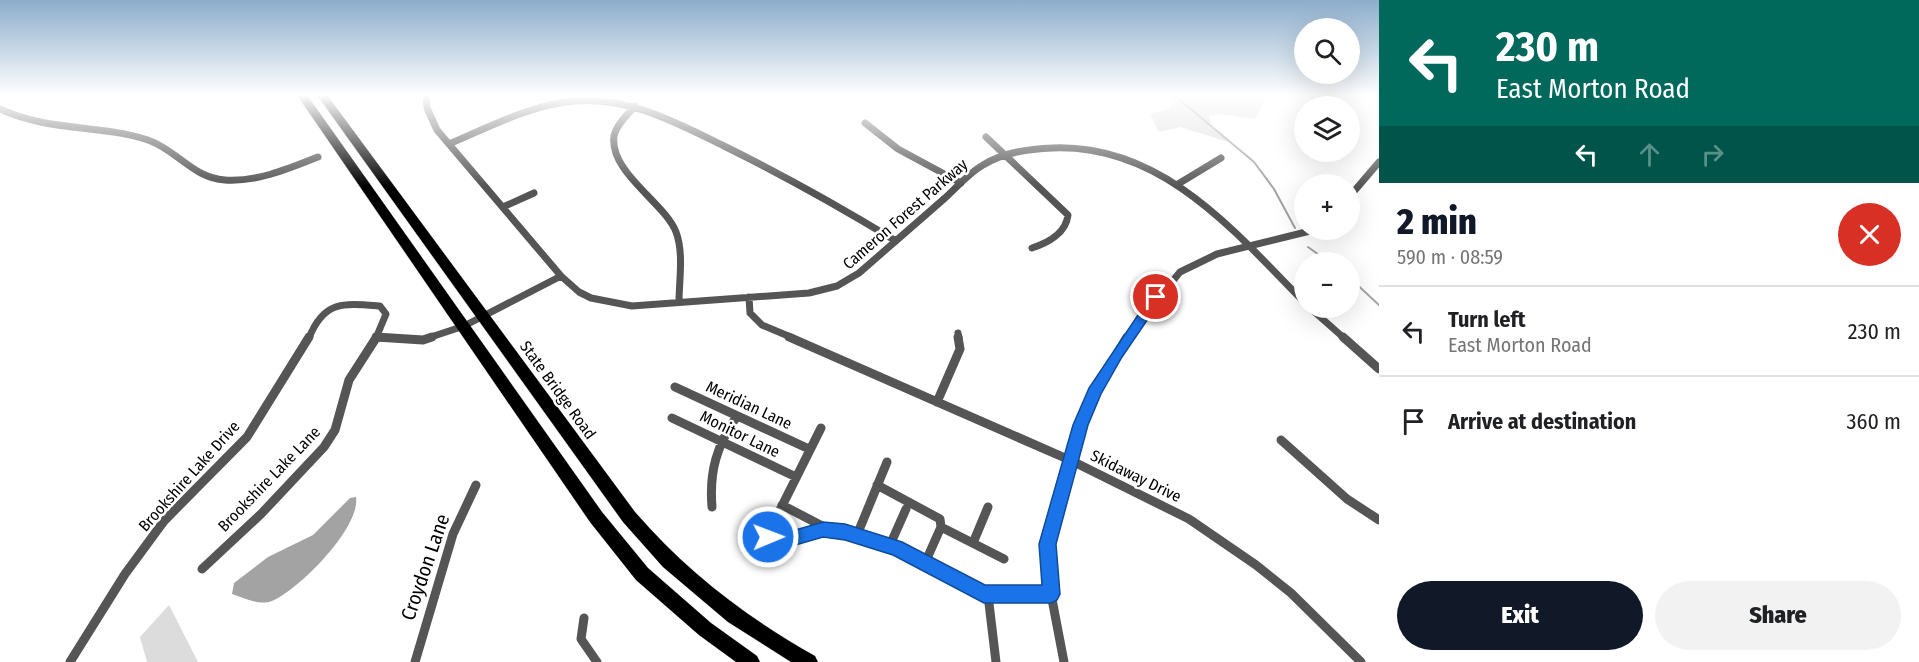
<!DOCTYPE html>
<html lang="en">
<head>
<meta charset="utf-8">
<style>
	body { margin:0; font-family:"Fira Sans Condensed",sans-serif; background:#f2f2f2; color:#202124; height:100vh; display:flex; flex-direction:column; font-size:22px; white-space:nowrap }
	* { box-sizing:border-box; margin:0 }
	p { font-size:20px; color:#757577 }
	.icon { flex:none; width:33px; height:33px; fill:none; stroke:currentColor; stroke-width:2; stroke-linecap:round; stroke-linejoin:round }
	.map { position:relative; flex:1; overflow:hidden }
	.side { display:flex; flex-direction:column; background:#fff; width:540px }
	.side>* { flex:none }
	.banner { background:#00695c; color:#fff; overflow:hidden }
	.fabs { position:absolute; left:1294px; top:18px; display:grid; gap:12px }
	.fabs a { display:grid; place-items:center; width:66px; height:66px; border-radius:50%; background:#fff; box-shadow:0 6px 24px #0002; font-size:30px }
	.pin { position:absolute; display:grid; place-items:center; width:51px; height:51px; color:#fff; margin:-26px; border:3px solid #fff; border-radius:50%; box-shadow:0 2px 6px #0007 }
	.me { position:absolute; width:66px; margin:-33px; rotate:89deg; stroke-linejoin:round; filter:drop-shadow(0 0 4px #0008) }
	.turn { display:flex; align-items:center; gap:21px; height:126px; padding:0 18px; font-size:27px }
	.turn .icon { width:78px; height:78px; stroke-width:2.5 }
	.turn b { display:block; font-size:42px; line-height:51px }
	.lanes { display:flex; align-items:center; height:57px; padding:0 18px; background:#0003; justify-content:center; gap:30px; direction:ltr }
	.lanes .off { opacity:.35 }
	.round { display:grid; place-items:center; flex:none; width:63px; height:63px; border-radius:32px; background:#f2f2f2 }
	.headline { display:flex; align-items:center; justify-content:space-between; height:102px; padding:0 18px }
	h1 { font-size:36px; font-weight:800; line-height:45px; color:#111827 }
	.action { display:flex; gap:12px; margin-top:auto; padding:12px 18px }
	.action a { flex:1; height:69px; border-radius:36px; background:#111827; color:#fff; font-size:24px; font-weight:800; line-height:69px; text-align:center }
	.action a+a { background:#f2f2f2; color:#202124 }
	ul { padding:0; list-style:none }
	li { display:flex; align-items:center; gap:18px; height:90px; padding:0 18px; border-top:2px solid #e0e0e0 }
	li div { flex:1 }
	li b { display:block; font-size:22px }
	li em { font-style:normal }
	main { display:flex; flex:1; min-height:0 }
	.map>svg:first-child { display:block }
</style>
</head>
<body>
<main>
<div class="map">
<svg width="1379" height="662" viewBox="0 0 1379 662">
	<rect width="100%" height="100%" fill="#fff"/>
	<path fill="#dcdcdc" d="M1170 95H1247L1266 99 1255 119 1218 114 1208 116 1212 126 1231 141 1228 142 1181 127 1159 132 1150 114 1168 109 1174 100Z
		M169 605 198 662H147L140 637Z"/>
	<path fill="#a3a3a3" d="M356 497C361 527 299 590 272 601 259 606 244 598 232 594L234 583 268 557 313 535 350 498Z"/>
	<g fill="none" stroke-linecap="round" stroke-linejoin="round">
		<path stroke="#a3a3a3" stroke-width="2" d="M1174 95 1254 162 1274 189 1295 228
			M1308 247 1329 262
			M1350 278 1379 305"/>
		<g stroke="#dbdbdb" stroke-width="1">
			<path id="highway" d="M297 95H307L602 512 648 568 711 623 757 656 760 662H736L699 635 636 580 590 522Z
				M317 95H327L635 512C687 572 746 617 815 656L818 662H791L728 622 663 567 623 522Z"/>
		</g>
		<path stroke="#555" stroke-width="7" d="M426 95 427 108 437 130 561 276 579 292 591 298 632 306 809 293 837 286 859 273C888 248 916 223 945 198 957 187 969 173 983 165 1004 152 1029 149 1053 148 1163 144 1235 232 1305 303
			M635 106C628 114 616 125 614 136 609 172 665 203 676 232 684 253 679 281 679 302
			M0 109C49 132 99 124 148 140 177 150 193 178 225 180 257 182 288 169 318 157
			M865 123 898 149 961 183
			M986 137 1068 215C1066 233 1048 243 1032 248
			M449 144C489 127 530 105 574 101 628 96 677 123 724 146 783 175 840 207 896 241
			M1178 184 1221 158
			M1350 196 1379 162
			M503 207 534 193
			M749 297 750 313 762 325 793 338
			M1310 308 1344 338
			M958 333 959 338
			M309 338C324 300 344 303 380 306L386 314 376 338H385
			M428 338 464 326 561 276
			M1126 338 1180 272 1217 254 1314 230"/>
		<path stroke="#555" stroke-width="9" d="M376 337 423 340 432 337
			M789 337 1072 461 1189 519 1256 565 1291 593 1361 662
			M1343 337 1379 369
			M675 387 809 449
			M937 402 960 349 958 337
			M672 418 796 477
			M821 428 769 532 770 539 792 538 823 529 845 532 896 547 984 594H1051
			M1281 440 1347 499 1379 520
			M877 485 940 519 941 527 925 563
			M782 505 828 529
			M712 507C709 471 717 445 737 416
			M941 527 1004 559
			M857 535 887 462
			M973 543 988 507
			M890 545 906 509
			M202 569 261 514 324 447 335 430 349 380 376 338
			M988 595 996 662
			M584 618 581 639 597 662
			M70 662 125 574 164 521 247 437 309 337
			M415 662 453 534 476 485
			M1064 662 1051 594 1048 544 1081 425 1094 392 1127 337"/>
		<use href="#highway" fill="#000" fill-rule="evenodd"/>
	</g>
	<linearGradient id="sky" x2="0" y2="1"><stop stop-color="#8cadcc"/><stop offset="0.51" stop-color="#fff"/><stop offset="1" stop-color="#fff" stop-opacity="0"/></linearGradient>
	<rect width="1379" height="187" fill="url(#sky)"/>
	<path fill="#1a73e8" stroke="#114b97" stroke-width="1.5" d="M1156 292 1163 297 1122 357 1101 394 1088 425 1056 544 1060 594 1057 600 1051 603H984L893 555 845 540 823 537 792 546 763 543 760 537 763 532 768 529 792 531 823 522 845 524 902 542 985 585H1042L1039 544 1073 425 1089 388 1152 294Z"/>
	<g text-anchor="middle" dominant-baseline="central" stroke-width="5" stroke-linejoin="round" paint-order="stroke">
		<g font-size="16" fill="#000" stroke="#fff">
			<text transform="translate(905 214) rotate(-41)">Cameron Forest Parkway</text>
			<text transform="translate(558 390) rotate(54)">State Bridge Road</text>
			<text transform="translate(749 405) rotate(25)">Meridian Lane</text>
			<text transform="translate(740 434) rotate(26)">Monitor Lane</text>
			<text transform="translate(189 476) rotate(-48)">Brookshire Lake Drive</text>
			<text transform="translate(1136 476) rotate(26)">Skidaway Drive</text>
			<text transform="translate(269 479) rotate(-46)">Brookshire Lake Lane</text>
		</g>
		<g font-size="20" fill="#000" stroke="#fff">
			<text transform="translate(425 567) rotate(-71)">Croydon Lane</text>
		</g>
	</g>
</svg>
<div class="fabs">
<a><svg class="icon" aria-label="search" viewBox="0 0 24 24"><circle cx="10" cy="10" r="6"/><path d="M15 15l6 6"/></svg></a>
<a><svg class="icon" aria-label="layers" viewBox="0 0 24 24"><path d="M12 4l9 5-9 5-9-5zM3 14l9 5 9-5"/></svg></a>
<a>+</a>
<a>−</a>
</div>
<div class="pin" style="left:1156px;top:297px;background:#d93025"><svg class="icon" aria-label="arrive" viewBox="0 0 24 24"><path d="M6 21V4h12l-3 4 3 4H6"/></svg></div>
<svg class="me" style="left:768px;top:537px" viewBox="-20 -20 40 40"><circle r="17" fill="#1a73e8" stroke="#fff" stroke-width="3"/><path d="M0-11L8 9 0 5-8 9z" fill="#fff"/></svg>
</div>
<section class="side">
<div class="banner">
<div class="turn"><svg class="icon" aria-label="left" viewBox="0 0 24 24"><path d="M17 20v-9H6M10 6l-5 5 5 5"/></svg><div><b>230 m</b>East Morton Road</div></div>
<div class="lanes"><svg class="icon" aria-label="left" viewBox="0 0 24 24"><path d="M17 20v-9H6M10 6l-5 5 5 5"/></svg><svg class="icon off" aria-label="ahead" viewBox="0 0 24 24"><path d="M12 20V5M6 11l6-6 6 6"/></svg><svg class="icon off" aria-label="right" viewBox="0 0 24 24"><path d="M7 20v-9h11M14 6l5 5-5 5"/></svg></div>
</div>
<div class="headline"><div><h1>2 min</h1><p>590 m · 08:59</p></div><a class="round" style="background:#d93025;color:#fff"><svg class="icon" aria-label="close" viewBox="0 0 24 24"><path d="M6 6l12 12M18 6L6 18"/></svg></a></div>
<ul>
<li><svg class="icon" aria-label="left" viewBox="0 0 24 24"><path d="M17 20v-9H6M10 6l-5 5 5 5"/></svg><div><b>Turn left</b><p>East Morton Road</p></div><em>230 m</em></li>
<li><svg class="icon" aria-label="arrive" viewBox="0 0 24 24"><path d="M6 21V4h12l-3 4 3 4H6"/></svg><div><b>Arrive at destination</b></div><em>360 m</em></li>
</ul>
<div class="action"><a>Exit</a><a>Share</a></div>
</section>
</main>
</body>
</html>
